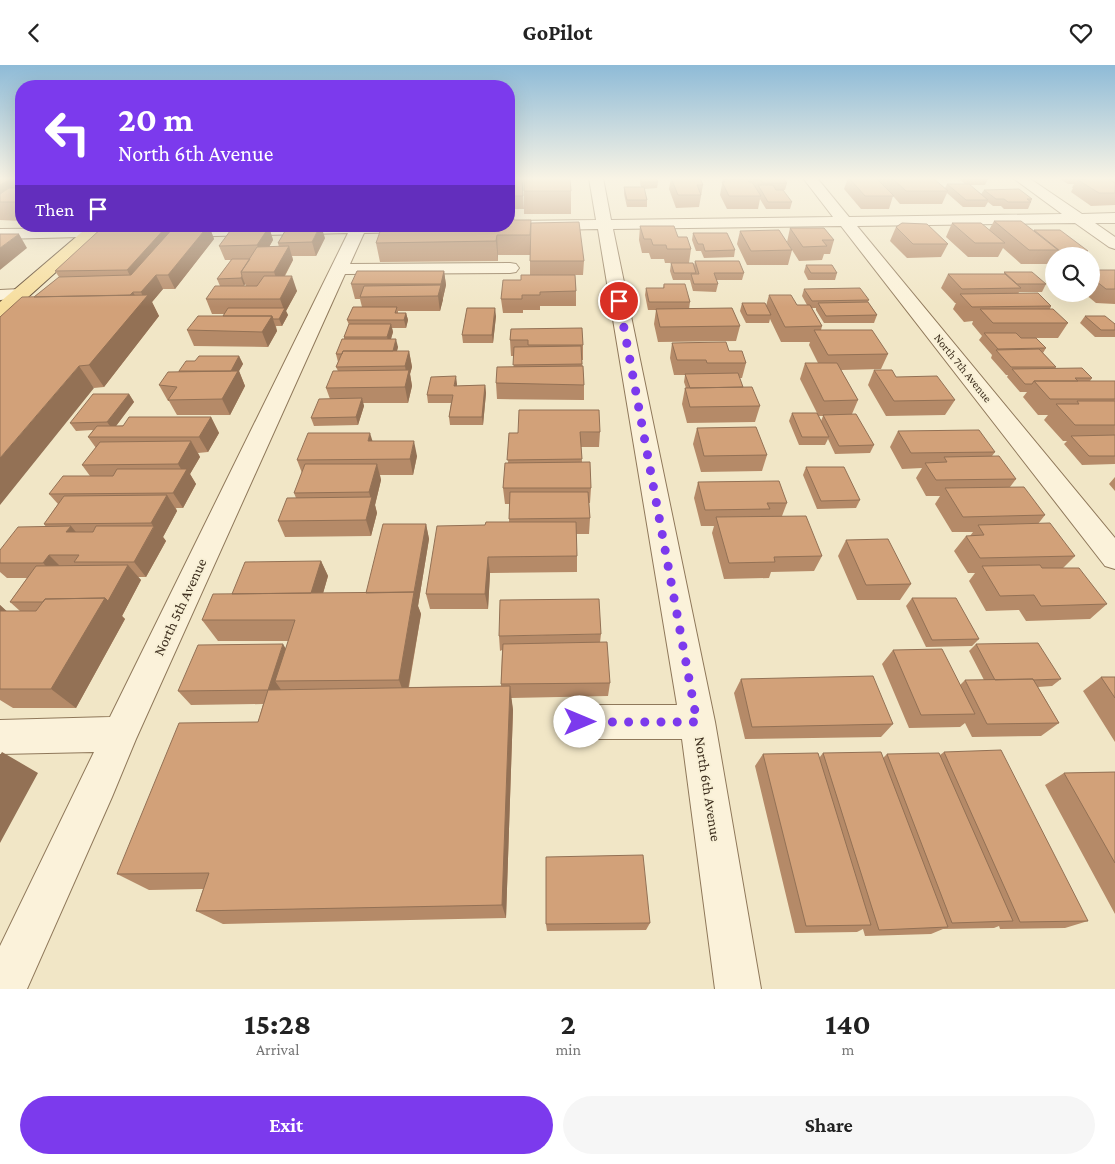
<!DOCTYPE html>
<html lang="en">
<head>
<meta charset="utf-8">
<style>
	body { margin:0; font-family:"Crimson Pro",serif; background:#f6f6f6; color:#222; height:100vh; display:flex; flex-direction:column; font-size:19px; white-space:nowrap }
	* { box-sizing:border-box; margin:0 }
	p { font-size:16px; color:#767676 }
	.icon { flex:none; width:28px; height:28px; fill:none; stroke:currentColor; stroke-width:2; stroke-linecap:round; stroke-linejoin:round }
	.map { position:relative; height:924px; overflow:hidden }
	.panel { display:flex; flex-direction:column; background:#fff; flex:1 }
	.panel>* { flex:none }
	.banner { position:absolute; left:15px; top:15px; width:500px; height:152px; border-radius:20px; box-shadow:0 5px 20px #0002; background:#7c3aed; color:#fff; overflow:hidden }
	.tools { position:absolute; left:1045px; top:182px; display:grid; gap:10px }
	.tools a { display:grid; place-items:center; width:55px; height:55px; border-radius:50%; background:#fff; box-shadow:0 5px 20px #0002; font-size:25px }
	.pin { position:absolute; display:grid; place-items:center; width:42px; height:42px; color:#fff; margin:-21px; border:2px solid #fff; border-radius:50%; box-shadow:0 1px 5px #0007 }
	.me { position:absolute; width:55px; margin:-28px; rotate:90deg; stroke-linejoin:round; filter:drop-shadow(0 0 4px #0008) }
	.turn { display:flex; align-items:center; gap:18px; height:105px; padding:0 20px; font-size:22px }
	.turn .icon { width:65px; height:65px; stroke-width:2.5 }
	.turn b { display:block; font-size:35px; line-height:42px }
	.then { display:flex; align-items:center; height:48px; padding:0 20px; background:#0003; gap:10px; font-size:19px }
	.eta { display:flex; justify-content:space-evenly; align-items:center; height:85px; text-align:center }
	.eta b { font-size:30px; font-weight:700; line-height:35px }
	.cta { display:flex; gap:10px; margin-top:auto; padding:10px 20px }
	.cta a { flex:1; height:58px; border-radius:30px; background:#7c3aed; color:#fff; font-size:20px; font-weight:700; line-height:58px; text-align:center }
	.cta a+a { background:#f6f6f6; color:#222 }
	header { display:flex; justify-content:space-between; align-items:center; height:65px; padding:0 20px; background:#fff; font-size:22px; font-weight:700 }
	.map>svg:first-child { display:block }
</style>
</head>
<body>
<header><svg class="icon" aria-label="back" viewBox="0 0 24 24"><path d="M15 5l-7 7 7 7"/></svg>GoPilot<svg class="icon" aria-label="heart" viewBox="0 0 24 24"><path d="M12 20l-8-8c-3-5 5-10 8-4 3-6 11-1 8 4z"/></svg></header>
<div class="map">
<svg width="1115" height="924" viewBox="0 0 1115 924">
	<rect width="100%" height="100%" fill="#f1e6c6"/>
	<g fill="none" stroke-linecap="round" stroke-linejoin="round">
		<g stroke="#8f785a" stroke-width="2">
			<path id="minor" d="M589 113H603L611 155 833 152 803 113H817L849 152 1062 149 1013 113H1029L1082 149 1115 148V158H1095L1115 172V184L1109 182 1075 158 857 161 1115 473V504L1105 501 841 161 613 164 715 657 761 924H715L682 674H580L568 669 562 657 568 645 580 640H677L598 164 509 166 501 161H509V156L596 155Z
				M425 161 423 165 418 167 364 168 350 199 510 198 516 199 519 203 516 207 510 208 345 209 136 674 112 732 27 924H0V881L94 687 0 689V655L110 652 348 168 174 172 166 167 174 162Z
				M116 163 124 168 122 171 0 174V164Z
				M20 224 26 225 29 229 26 233 0 235V225Z"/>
		</g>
		<g stroke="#5c452e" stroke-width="2">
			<path id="major" d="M89 161H107L7 251 0 253V237Z"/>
		</g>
		<use href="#minor" fill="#fbf2da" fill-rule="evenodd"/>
		<use href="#major" fill="#f6dd9c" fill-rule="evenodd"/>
	</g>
	<path fill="#b58a68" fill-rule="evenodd" d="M0 113H21V156L0 155Z
		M509 113H522L524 144H509Z
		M618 113H667V114H657L658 117 657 123 644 124 647 135V142H627L624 129V122H641L640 118V114H618Z
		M671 113H700L703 120 699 142 676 143 669 124Z
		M748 113H783L787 118 785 125H776L792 137 790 144H766L760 134 758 144H727L720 130 723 114 750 117 748 114Z
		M848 113H933L945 123 947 119H965L958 113H987L988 114 985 120H970L981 129 984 125 1032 134 1031 137 1028 144H1004L1001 141H993L988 137 985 142H963L947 128 942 139H900L893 131 889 144H861L844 124Z
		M1058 113H1115V140L1091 141 1071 127 1073 123H1072L1074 119H1068Z
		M524 126H571V149H524Z
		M514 155 531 158 584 196 583 210H575L576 226V241H540V245H523V248H503L501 234 521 215 530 210V190H498V196L380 197 376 178Z
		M994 156 1034 166V165L1088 186 1085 191H1054L1050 199H1021L1003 183 998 192H968L946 172 952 158 989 165Z
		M104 161H209L214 174 175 224H163L152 237 159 251 104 322 94 323 22 232H34L59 212 55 206Z
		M640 161 678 172 691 184 689 198 694 201 695 196 744 208 742 215H716L718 219 716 227 693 226 690 215H673L670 206 671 198H665L664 194H651L649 188H642L639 175Z
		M269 162 273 175 269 182H279L278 178 325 173 316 191H292L293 195 285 211 297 226 286 246 288 250 282 261H276L277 266 268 282 194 281 187 265 223 251 225 249H212L206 234 246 221 245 219 244 221H220L217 214 231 195H225L219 181Z
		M896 162 948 179 941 192 907 193 890 176Z
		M790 163 834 175 830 189H824L822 195 799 196 787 177Z
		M740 166 792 185 788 200H747L737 179Z
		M693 168 735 185 734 192 704 193 701 186H696L692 175Z
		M806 200 837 208 835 215H808L804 207Z
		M1094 205H1115V239L1096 238 1085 229H1091V208H1092Z
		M444 206 446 220 440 246H398V248H406L408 255 406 263H392L393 267 391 274 398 282 397 286H409L412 302 410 309 412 321 408 338H363L364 341 358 360 314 361 311 353 330 334 326 323 338 306 336 302 338 297 336 289 344 274V272L349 260 347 255 362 242 360 234H355L351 219Z
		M1004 207 1046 219 1042 227H1019L1018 229 1051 241 1050 244 1068 258 1058 273H1021L1046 283 1043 288 1056 302 1055 303 1092 313 1090 316H1115V399L1082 400 1064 379 1067 376H1063L1044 355 1048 350H1038L1023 332 1027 327H1020L1007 312 1008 310H1006L991 293 992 290 979 275 982 271 972 259 973 256 964 257 953 244 956 238H955L941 223 948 209H1004Z
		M664 219 690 237 689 244 740 261 736 276 658 277 654 259 656 245H648L645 230 646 223H663Z
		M804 224 869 235 868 237 877 250 874 258H824L816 245V243H812L822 261 821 265 888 289 881 304 841 305 858 335 852 349 874 380 870 388 835 389 828 374 825 380H799L789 356 792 348H817L800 314 805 298H818L809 280 810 277H781L770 254 769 258H746L740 246 742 238 766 241 769 230 797 240H807L802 231ZM819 351H823L821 356Z
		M496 251 493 278H463L462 270Z
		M1085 251 1115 259V272H1095L1080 258Z
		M511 264 583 280V295H582L584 320V335L497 334 496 318 514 301V291H511L510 275Z
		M672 278 729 286 746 298 742 313H739L743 322 760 341 755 357 687 358 682 339 685 323H686L684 317 685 310H674L670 293Z
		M239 291 243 299 239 306 245 321 230 350H177L169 336H168L159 320 179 306 195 296Z
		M874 305 896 312 955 335 945 350 886 351 868 320Z
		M457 319V321L485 320 486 328 483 360H450L449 352 451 338H428L427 330Z
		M129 329 134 337 116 361 211 352 219 368 208 387 198 388 200 392 190 409 196 419 183 443H176L177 446 163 472 166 476 146 512H138L141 515 122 551 125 554 76 643H13L0 635V540L6 546H20L10 537 27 513H7L0 507V485L46 462 44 459 58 439 49 429 90 411 82 400 96 383 88 372 93 365 76 366 70 358Z
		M697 363 767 390 762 406 701 407 693 379Z
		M898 366 995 387 992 391 1016 414 1010 422 1045 450 1038 459 1075 491 1063 503 1107 539 1090 554 1026 556 1019 545 986 546 969 516 975 508H968L954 486 966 471H970L973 467H952L935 439 940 431H926L916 413 922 403 902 404 890 382Z
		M600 367 599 382H581L582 397 591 423 590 438H589L590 453 589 469H576L577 491V507L490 508 488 544H430L426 529 485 460 509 457 510 439H505L503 423 508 398 509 368Z
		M372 376 417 391 413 410H380L381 415 375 440 377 448 371 471 285 472 278 456 296 433 294 428 302 408 297 395Z
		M806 402 860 435 856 443 817 444 803 410Z
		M1115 412V426L1109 419Z
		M698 417 787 438 782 451 822 491 814 506 771 507 769 513 724 514 712 468 714 461H701L694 433Z
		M426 459 429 474 418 541 421 549 409 622 501 621 502 585 500 586 499 571 601 569 600 578 610 618 608 631 511 633 513 645 506 853 223 859 196 846 203 824 149 825 117 809 258 657 263 639 191 640 178 626 286 584 288 576H218L202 555 232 529 321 496 328 511 323 528H366Z
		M846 475 911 519 900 535H857L838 491Z
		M912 533 979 574 972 581 926 582 906 541Z
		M976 579 1061 614 1052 621 1038 622 1059 658 1041 671 972 672 965 658 960 662 909 663 882 599 893 585 960 620 965 615H984L969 586Z
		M1101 612H1115V677L1083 626Z
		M741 614 893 659 881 672 745 674 734 628Z
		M944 687 1088 856 1065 863 1000 864 999 861 994 863 943 864 931 869 865 871 863 864 857 867 795 868 755 701 763 689 819 693 823 688 883 693 887 689 940 690Z
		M1115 707V849L1045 720 1064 708Z
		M650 858 646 865 547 866 546 859Z"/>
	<path fill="#937155" d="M12 113H21V117H19L21 121 0 137V120Z
		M167 161H176L138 225 127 205Z
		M208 161H209L214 174 175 224 168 210Z
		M320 161H321L325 173 316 191 312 177Z
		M269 162 273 175 262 194 257 180Z
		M19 169 27 183 0 205V183Z
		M497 170 498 190V196L496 176Z
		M289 181 293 195 279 221 274 207Z
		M444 206 446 220 443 233 441 219Z
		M156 210 163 224 152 237 159 251 104 322 89 300 125 237 133 227 140 240 144 234 141 227Z
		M242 211 245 219 244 221 241 213Z
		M292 211 297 226 286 246 288 250 282 261 279 254 284 245 280 234Z
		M441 220 443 235 440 246 438 231Z
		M495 243 496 251 493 278 492 270Z
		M406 248 408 255 406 263 404 255Z
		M272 251 277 266 268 282 262 267Z
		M391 259 393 267 389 280 387 272Z
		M396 274 398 282 394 296 392 289Z
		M409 286 412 302 410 309 412 321 408 338 405 322 407 313 405 301Z
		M239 291 243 299 239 306 245 321 230 350 222 334 229 309Z
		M79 301 94 323 0 440V393Z
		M456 311 457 319 456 329 454 321Z
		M485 320 486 328 483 360 482 352Z
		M129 329 134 337 113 365 107 357Z
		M362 333 364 341 358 360 356 352Z
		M211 352 219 368 208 387 199 372Z
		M370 368 375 384 368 376Z
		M191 376 200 392 190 409 196 419 183 443 173 428 184 409 178 399Z
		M414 376 417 391 413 410 410 394Z
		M377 399 381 415 375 440 377 448 371 471 366 455 371 435 369 427Z
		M167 430 177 446 163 472 166 476 146 512 134 497 154 462 151 458Z
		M426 459 429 474 418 541 421 549 406 635 399 615Z
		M71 461 84 477 66 467Z
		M49 490 64 505 58 513 43 498Z
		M488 492 490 508 488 544 485 529Z
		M321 496 328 511 318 546 310 531Z
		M128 500 141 515 122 551 125 554 76 643 51 624 105 533Z
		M0 540 21 559 0 555Z
		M283 579 292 594 275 616 282 626 268 625Z
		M510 621 513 645 506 853 502 840Z
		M2 687 38 708 0 778V690Z"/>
	<path fill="#d2a179" stroke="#937155" d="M0 113H12L0 120Z
		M509 113H522L523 131H509Z
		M524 113H570L571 126H524Z
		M640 113H656L658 117H642Z
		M671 113H700L703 120H697L701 130H678Z
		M753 113H783L787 118H763L761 115H754Z
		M849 113H876L894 131H865Z
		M892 113H933L948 126H906Z
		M968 113H987L988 114H969Z
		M1083 113H1107L1115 118V128H1099L1078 115 1086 114Z
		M1108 113H1115V118Z
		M723 114H747L749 117H752L761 131H729L722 117H725Z
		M947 119H969L988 135H966Z
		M758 120H773L776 125H783L792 137H768Z
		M21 122V137H0V129L9 123H19Z
		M624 122H644L647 135H627Z
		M1019 124 1032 134H1027L1031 137H1008L1004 134H996L984 125Z
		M509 153H514V155H531L530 170H497L496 176 376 178 382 161H509Z
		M994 156H1021L1058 185H1029Z
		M579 157 584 196H530L531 158Z
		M902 158 927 159 948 179H913L896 162Z
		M952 158H981L1005 178H975Z
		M104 161H167L127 205 55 206Z
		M175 161H208L168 210H156L141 227H133L130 230 34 232 59 212 131 210Z
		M288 161H320L312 177 278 178Z
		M640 161H674L678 172H687L691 184H667L666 180H653L651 174H644Z
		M233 162H269L257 180 219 181Z
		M790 163H824L834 175H822L827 181 803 182Z
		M779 165 792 185 751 186 740 166Z
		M1034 165H1060L1088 186H1060Z
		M693 168H727L735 185 705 186 703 179H698Z
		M0 169H19L0 183Z
		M289 181 274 207H241L257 182Z
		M232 194H250L241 207 242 211 241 213 217 214Z
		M695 196H739L744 208H714L718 219H694L691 209H699Z
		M671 198H693L696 208H674Z
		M806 200H832L837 208H811Z
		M1094 205H1115V224H1106L1091 212V208H1099Z
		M357 206H444L441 219H351Z
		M1004 207H1032L1046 219H1017Z
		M948 209H1005L1021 223 962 224Z
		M521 210H575L576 226 540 227V230H522V234H501L503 215H521Z
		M264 211H292L280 234H206L215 221H257Z
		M664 219H685L690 237H649L646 223H664Z
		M441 220 438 231 360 232 364 221Z
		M860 223 869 235 812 236 804 224Z
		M1038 228 1051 241 972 242 960 229Z
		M148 230 89 300 79 301 0 393V252L22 232Z
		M769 230H791L797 240H810L822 261 785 262Z
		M868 237 877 250 826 251 818 238Z
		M742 238H765L771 250H747Z
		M353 242H397L395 248H406L404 255H347Z
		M228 243H285L279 254H273L272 251H223Z
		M467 243H495L492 270H462Z
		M732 243 740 261 660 262 656 244Z
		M980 244H1053L1068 258H993Z
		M198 251H272L262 267 187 265Z
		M1085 251H1105L1115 259V265H1101Z
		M349 259H391L387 272H344Z
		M582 263 583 280H528V275H510L511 264Z
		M814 265H872L888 289 828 290Z
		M984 268H1016L1021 273H1036L1046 283 998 284Z
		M342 274H396L393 286H343L342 289H336Z
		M726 277 729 286H742L746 298H707L706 295H677L672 278Z
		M581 281 582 299 513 300 514 282Z
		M1039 284 1056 302H1011L996 285Z
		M343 286H409L405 301 336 302Z
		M199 291H239L231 306H179L186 296H195Z
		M805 298H837L858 335 824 336Z
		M583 301 584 320 496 318 497 302Z
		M1082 303 1092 313H1075L1078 316H1034L1032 319H1025L1012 304Z
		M409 305 405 322 326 323 333 306Z
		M874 305H892L896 312 937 311 955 335 894 336Z
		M238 306 222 334 168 335 177 322 159 320 168 307Z
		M738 308 743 322 690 323 685 309Z
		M456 311 454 321 485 320 482 352H449L453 330H427L431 312Z
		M1034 316H1115V334H1050Z
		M752 322 760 341 690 342 685 323Z
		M93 329H129L107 357 70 358Z
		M362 333 356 352 311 353 319 334Z
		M1077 336H1115V360H1075L1056 339H1079Z
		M519 345H599L600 367H580L582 394 507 395 509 368H518Z
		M792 348H817L829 372H802Z
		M856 349 874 380 839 381 823 350Z
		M129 352H211L199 372H88L97 361H123Z
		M756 362 767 390 704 391 697 363Z
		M979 365 995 387 911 388 898 366Z
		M308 368H370L368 376H414L410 394 297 395Z
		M1115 370V391H1089L1071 371Z
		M191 376 178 399 82 400 100 377Z
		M999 391 1016 414 936 415 925 398 947 397 944 392Z
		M590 397 591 423H503L505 398Z
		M305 399H377L369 427 294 428Z
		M806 402H844L860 435 821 436Z
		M117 404H187L173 428 49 429 63 411H113Z
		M779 416 787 438H767L770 444 705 445 698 417Z
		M1024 422 1045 450 963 452 945 423Z
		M510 427H588L590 453 509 454Z
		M167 430 151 458 44 459 64 431Z
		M372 432 366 455 278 456 287 433Z
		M806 451 822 491 774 492 775 497 729 498 716 452Z
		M486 457H576L577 491 488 492 485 529H426L437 461 485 460Z
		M1050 458 1075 491 980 493 966 471 984 470 978 460Z
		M383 459H426L414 527 366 528Z
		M71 461 66 467H93L96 461H154L134 497H74L79 490H49L43 498H0V485L18 462Z
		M888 474 911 519 866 520 846 475Z
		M321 496 311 528 232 529 245 497Z
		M128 500 108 536 105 533 45 534 43 537H10L36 501Z
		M1040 500 1042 503H1079L1107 539 1041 541 1034 530 1000 531 982 501Z
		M414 527 399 615 275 616 295 555H202L213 529Z
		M105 533 51 624H0V546H36L45 534Z
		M912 533H956L979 574 932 575Z
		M599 534 601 569 499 571 500 535Z
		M607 577 610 618 501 619 503 579Z
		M1038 578 1061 614 1033 615V614L995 615 976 579Z
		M283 579 268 625 178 626 198 580Z
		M942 584 975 649 921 650 893 585Z
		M873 611 893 659 752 662 741 614Z
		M1101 612H1115V633Z
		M1033 614 1059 658 987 659 965 615Z
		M510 621 502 840 196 846 209 808 117 809 179 658 258 657 268 625Z
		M1001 685 1088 856 1020 857 944 687Z
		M881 687 948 862 879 865 823 688Z
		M818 688 871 860 806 861 763 689Z
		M939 688 1013 856 952 858 887 689Z
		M1115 707V798L1064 708Z
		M643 790 650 858 546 859V792Z"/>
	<linearGradient id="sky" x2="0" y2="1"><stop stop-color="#8ebbd7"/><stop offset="0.47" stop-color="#f9f4e5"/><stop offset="1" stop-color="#f9f4e5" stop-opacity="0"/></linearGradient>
	<rect width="1115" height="242" fill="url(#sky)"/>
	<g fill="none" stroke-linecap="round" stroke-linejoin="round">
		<path stroke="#7c3aed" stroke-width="9" stroke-dasharray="0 16.2" d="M580 657H697L619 236"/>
	</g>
	<g text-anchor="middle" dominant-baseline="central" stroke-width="4" stroke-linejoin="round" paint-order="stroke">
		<g font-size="12" fill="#3e2f1f" stroke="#f8f0d6">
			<text transform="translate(963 303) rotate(51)">North 7th Avenue</text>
		</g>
		<g font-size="15" fill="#3e2f1f" stroke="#f8f0d6">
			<text transform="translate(180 542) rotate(-65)">North 5th Avenue</text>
			<text transform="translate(708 724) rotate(81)">North 6th Avenue</text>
		</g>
	</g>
</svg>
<div class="tools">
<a><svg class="icon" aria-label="search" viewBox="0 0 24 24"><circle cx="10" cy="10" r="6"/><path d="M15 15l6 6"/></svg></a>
</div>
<div class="pin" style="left:619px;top:236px;background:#d93025"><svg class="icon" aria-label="arrive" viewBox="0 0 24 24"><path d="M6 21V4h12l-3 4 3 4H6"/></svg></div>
<svg class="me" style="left:580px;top:657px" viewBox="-20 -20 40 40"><circle r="19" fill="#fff"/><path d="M0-13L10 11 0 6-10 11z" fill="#7c3aed"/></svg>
<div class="banner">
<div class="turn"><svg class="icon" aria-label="left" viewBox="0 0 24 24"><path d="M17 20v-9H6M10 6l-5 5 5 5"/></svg><div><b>20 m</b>North 6th Avenue</div></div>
<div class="then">Then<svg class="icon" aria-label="arrive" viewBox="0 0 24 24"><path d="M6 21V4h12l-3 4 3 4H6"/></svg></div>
</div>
</div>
<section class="panel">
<div class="eta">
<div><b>15:28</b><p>Arrival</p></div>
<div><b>2</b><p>min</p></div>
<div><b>140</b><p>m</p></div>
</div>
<div class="cta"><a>Exit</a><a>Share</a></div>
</section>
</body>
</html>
